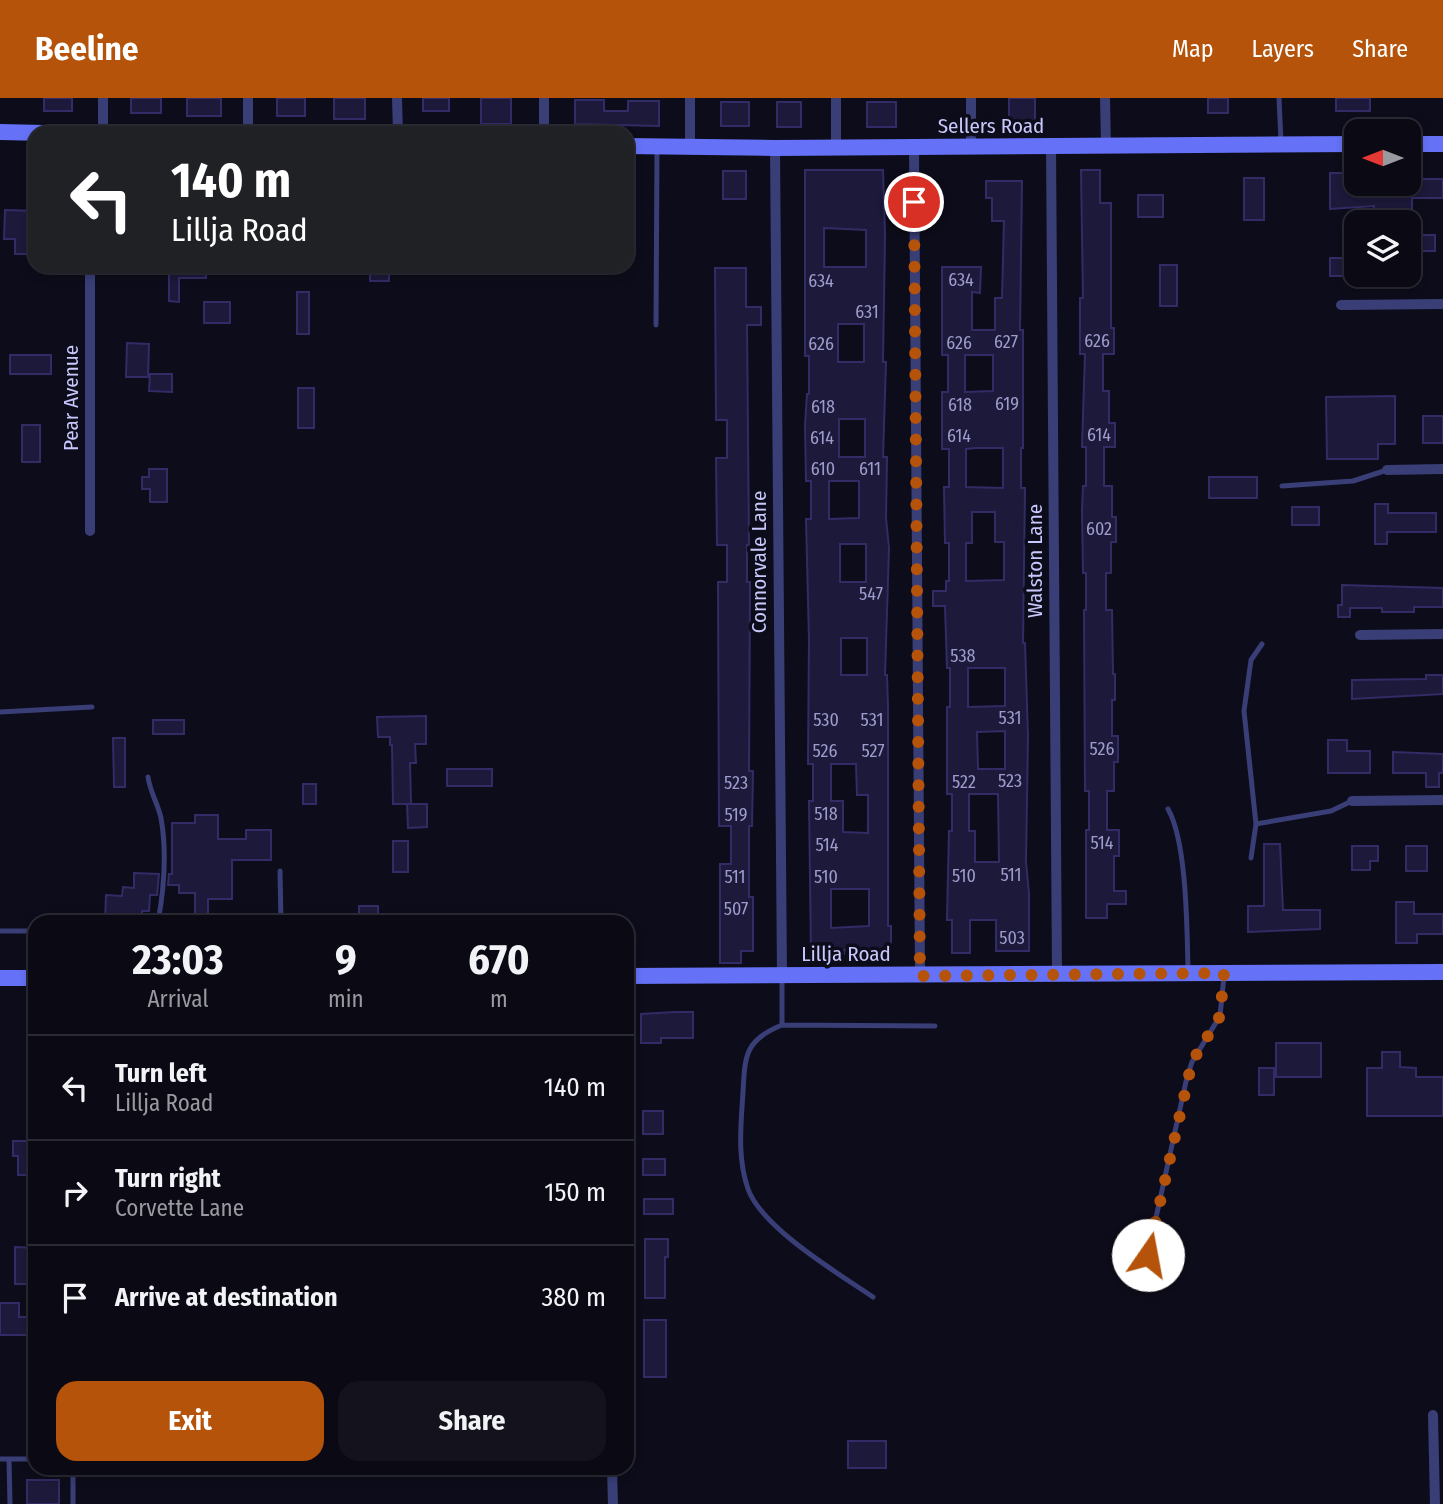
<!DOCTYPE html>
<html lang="en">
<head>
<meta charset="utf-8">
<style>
	body { margin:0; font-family:"Fira Sans Condensed",sans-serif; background:#13121d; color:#f1f3f6; height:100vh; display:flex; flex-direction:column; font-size:26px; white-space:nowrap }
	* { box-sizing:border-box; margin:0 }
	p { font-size:23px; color:#999aa0 }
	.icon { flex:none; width:38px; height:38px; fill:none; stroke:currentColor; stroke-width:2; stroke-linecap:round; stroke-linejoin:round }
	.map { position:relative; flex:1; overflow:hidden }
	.side { position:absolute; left:28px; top:817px; width:606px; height:560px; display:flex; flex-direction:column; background:#0a0914; border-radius:21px; box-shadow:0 4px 10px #0003,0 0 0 2px #2a2a34 }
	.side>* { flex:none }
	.hud { position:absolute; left:28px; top:28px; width:606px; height:147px; border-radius:21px; box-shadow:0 4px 10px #0003,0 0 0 2px #2a2a34; background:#202124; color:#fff; overflow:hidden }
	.needle { width:46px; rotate:270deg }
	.fabs { position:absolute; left:1344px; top:21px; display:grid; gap:14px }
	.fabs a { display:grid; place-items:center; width:77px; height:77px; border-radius:14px; background:#0a0914; box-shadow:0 4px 10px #0003,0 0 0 2px #2a2a34; font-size:35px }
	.pin { position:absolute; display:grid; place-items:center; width:60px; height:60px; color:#fff; margin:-30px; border:4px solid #fff; border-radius:50%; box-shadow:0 2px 7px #0007 }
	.me { position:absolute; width:77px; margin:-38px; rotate:12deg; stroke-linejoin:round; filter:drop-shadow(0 0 5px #0008) }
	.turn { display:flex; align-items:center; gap:24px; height:147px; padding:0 28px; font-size:32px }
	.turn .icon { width:91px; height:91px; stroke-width:2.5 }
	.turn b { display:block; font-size:49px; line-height:60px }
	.eta { display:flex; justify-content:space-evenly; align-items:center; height:119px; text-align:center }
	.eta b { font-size:42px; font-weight:700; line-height:49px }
	.button { display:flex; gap:14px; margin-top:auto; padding:14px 28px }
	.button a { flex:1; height:80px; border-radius:21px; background:#b45309; color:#fff; font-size:28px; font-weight:700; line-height:80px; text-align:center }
	.button a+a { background:#13121d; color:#f1f3f6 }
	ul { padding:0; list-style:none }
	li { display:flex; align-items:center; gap:21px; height:105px; padding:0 28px; border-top:2px solid #2a2a34 }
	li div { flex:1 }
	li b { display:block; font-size:26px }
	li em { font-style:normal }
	header { display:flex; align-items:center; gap:42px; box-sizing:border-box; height:98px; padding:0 35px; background:#b45309; color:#fff }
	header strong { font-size:33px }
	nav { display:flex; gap:38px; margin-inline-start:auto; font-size:24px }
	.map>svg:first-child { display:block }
</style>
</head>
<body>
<header>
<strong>Beeline</strong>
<nav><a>Map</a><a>Layers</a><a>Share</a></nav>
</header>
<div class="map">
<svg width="1443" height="1406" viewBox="0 0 1443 1406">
	<rect width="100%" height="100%" fill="#0d0c1a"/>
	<path fill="#1c193a" stroke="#312c65" stroke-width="2" fill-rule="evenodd" d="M44 0H72V13H44Z
		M131 0H161V15H131Z
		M187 0H221V18H187Z
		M277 0H305V18H277Z
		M334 0H365V21H334Z
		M423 0H449V13H423Z
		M481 0H511V26H481Z
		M1009 0H1035V26H1009Z
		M1208 0H1228V15H1208Z
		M1336 0H1370V13H1336Z
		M575 2H604V13H628V3H659V28L575 26Z
		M721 4H749V28H721Z
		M777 4H801V29H777Z
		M867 4H896V29H867Z
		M805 72H883L885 137 883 264H886L883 359H887L886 420 889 450 885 577H887L888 609V828H891V852H844V856H811L809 703H813V666H808L809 541 806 421H811V383H806L805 327 807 296H809V258H805ZM824 130 866 132V169H824ZM838 226H864V264H838ZM839 321H865V359H839ZM829 383H859V420L829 421ZM840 446H866V484H840ZM841 540H867V577H841ZM831 666H856L857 697H868V735L843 734V703H831ZM831 791H869V828L831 830Z
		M1081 72H1100V105H1111V230H1114V256H1103V293H1109V325H1115V349H1104V388H1112V419H1116V444H1111V475H1106V512H1112L1113 576H1115V602H1112V638H1118V664H1114V693H1107V732H1119V758H1114V793H1126V806H1107V820H1086V732H1089V693H1085L1084 512H1086V475H1083L1082 412 1083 388H1086V349H1082L1085 256H1080V200H1083Z
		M723 73H746V101H723Z
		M1330 75H1348V86H1409V81H1443V100H1412V115L1374 117V108L1330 111Z
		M1244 80H1264V122H1244Z
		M986 83H1022L1020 232H1023V350H1021V390H1025L1023 545H1025L1028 638 1026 764 1029 796V853H996V822H970V855H952V822H947L949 733H952V696H947V609H950V570H947L945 508H933V493H946V483H949V445H945L944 389H949V351H942V294H948V257H942V169H981L980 195 972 194V232H995V200H1002L1004 123H992V100H986ZM965 257H993V293L965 294ZM976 350H1003V390L966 389V351ZM972 414H995V444H1004V482L966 483V445H972ZM968 570H1005V608L968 609ZM1005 633V671H978L977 634ZM969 696H998L999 764H975V733H969Z
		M1138 97H1163V119H1138Z
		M5 112 35 113V156H15V141H4Z
		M1414 137H1435V153H1414Z
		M1330 160H1356V178H1330Z
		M1160 167H1177V208H1160Z
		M169 168H206V180H179V204L169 203Z
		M370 168H389V183H370Z
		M715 170H746V209H761V227H747L749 447H747V484H750L749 673H753L752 728H749V799H753V853H741V865H720V766H731V728H719L718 484H727V447H717L716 360H727V322H716Z
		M297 194H309V236H297Z
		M204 204H230V225H204Z
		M127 245 149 246 148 279H126Z
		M10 257H51V276H10Z
		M150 276H172V294L149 293Z
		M298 290H314V330H298Z
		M1395 298V346H1378V361H1327L1326 299Z
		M1423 318H1443V345H1423Z
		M22 327H40V364H22Z
		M149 371H167V404H150V391H142V379H149Z
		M1209 379H1257V400H1209Z
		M1375 406H1388V415H1436V434H1387V446H1375Z
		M1292 409H1319V427H1292Z
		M1342 487 1443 490V509H1414V514H1382V510H1350V519H1338V507H1342Z
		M1426 577H1443V596L1352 601V582L1426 581Z
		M426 618V646H415L416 665H410L411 706H393L392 647H390V639H378L377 619Z
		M153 622H184V636H153Z
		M113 640H125V689H114Z
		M1328 642H1347V653H1370V675H1328Z
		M1393 654 1443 656V675H1439V689H1426V675H1393Z
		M447 671H492V688H447Z
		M303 686H316V706H303Z
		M407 706H427V729L408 730Z
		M195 717H218V741H246V732H271V762H232V801H208V824H195V795H179V787H168L169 776H172V725H195Z
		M393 743H408V774H393Z
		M1264 746H1280L1283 812H1320V831L1248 834V808H1264Z
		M1352 748H1378V763H1370V772H1352Z
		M1406 748H1427V773H1406Z
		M134 775 159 776 157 797H150L149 813H142V824H105L106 797 122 798 123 789 134 790Z
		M1396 804H1414V816H1443V836H1417V845H1396Z
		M359 808H378V824H359Z
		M675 914H693V940H661V945H641V916Z
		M1276 945H1321V979H1276Z
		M1382 954H1400V969L1416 970V979H1443V1018H1367V970H1382Z
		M1259 970H1274V997H1259Z
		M643 1013H663V1036H643Z
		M13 1043H35V1077H18V1058H13Z
		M643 1061H665V1077H643Z
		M644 1101H673V1116H644Z
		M645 1141H668V1159H665V1200H645Z
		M15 1149 35 1150V1186H15Z
		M0 1205H19V1219H35V1237H0Z
		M644 1222H666V1279H644Z
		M848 1343H886V1370H848Z
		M27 1382H59V1406H27Z"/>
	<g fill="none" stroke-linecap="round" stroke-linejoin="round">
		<path stroke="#393e77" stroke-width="5" d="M1279 0 1281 44
			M656 227 657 52
			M1282 388 1353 383 1387 372
			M1262 546 1251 562 1244 613 1256 726 1331 713 1352 703
			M0 614 92 609
			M148 679C150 694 158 706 161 720 167 754 164 791 158 824
			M1168 711C1187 744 1187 832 1188 872
			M1251 760 1256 726
			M280 773 281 824
			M0 833H35
			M782 880V927L935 928
			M782 927C745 942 745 957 743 994 741 1027 737 1059 748 1091 762 1130 839 1176 873 1199
			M1142 1183 1187 979 1192 964 1220 918 1224 878
			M0 1361H35
			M9 1361 10 1406
			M73 1370V1406"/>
		<path stroke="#393e77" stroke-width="10" d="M103 0V35
			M248 0V35
			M397 0 398 35
			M544 0V35
			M690 0V50
			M836 0V50
			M971 0V49
			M1105 0 1106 48
			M1051 48 1057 877
			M914 49 920 878
			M775 50 782 877
			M1341 207 1443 206
			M1387 372 1443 371
			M90 433V168
			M1360 537 1443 536
			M1352 703 1443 702
			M1433 1317 1435 1406
			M612 1370 613 1406"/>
		<path stroke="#6571f6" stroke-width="16" d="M0 34 45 35
			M1409 46H1443
			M626 48 775 50 1356 46
			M626 878 1443 874
			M0 880H35"/>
	</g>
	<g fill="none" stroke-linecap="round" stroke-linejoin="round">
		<path stroke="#b45309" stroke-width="12" stroke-dasharray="0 21.6" d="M914 104 920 878 1224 875 1220 918 1192 964 1148 1157"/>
	</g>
	<g text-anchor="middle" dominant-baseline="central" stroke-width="7" stroke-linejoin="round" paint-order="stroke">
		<g font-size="18" fill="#9d9ccc">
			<text x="961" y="182">634</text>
			<text x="821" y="183">634</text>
			<text x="867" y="214">631</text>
			<text x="1097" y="243">626</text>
			<text x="1006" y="244">627</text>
			<text x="959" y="245">626</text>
			<text x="821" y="246">626</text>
			<text x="1007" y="306">619</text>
			<text x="960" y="307">618</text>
			<text x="823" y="309">618</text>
			<text x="1099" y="337">614</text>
			<text x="959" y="338">614</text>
			<text x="822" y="340">614</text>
			<text x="823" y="371">610</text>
			<text x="870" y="371">611</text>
			<text x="1099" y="431">602</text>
			<text x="871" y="496">547</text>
			<text x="963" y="558">538</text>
			<text x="1010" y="620">531</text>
			<text x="826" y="622">530</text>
			<text x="872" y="622">531</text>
			<text x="1102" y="651">526</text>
			<text x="825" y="653">526</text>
			<text x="873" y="653">527</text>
			<text x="1010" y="683">523</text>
			<text x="964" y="684">522</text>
			<text x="736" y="685">523</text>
			<text x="826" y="716">518</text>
			<text x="736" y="717">519</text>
			<text x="1102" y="745">514</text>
			<text x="827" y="747">514</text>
			<text x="1011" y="777">511</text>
			<text x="964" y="778">510</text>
			<text x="735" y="779">511</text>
			<text x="826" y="779">510</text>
			<text x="736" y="811">507</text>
			<text x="1012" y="840">503</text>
		</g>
		<g font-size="21" fill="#c8c8fc" stroke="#0d0c1a">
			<text x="991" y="28">Sellers Road</text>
			<text transform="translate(71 300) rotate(-90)">Pear Avenue</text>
			<text transform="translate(1035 463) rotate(-90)">Walston Lane</text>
			<text transform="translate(759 464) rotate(-90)">Connorvale Lane</text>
			<text x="846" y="856">Lillja Road</text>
		</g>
	</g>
</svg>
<div class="fabs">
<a><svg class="needle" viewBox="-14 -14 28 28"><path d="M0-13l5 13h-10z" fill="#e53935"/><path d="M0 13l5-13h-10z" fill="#999aa0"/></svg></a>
<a><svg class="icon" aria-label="layers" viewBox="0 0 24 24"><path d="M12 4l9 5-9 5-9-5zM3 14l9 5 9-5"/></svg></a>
</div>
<div class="pin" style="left:914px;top:104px;background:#d93025"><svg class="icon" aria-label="arrive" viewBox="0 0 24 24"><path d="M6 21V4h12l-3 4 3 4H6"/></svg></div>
<svg class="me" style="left:1148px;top:1157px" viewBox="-20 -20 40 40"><circle r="19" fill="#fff"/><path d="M0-13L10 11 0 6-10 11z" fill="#b45309"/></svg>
<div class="hud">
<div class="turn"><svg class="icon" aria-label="left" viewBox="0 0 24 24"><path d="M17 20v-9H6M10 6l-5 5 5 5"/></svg><div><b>140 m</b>Lillja Road</div></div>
</div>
<section class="side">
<div class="eta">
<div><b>23:03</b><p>Arrival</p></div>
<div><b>9</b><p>min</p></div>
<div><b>670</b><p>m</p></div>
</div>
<ul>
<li><svg class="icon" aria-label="left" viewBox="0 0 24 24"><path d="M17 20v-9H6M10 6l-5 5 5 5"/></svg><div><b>Turn left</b><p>Lillja Road</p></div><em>140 m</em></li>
<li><svg class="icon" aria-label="right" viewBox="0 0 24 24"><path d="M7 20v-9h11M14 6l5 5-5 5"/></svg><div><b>Turn right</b><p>Corvette Lane</p></div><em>150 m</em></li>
<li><svg class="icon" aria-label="arrive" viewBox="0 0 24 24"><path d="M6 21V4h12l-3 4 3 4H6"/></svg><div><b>Arrive at destination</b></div><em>380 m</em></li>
</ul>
<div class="button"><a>Exit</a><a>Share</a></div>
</section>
</div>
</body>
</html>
